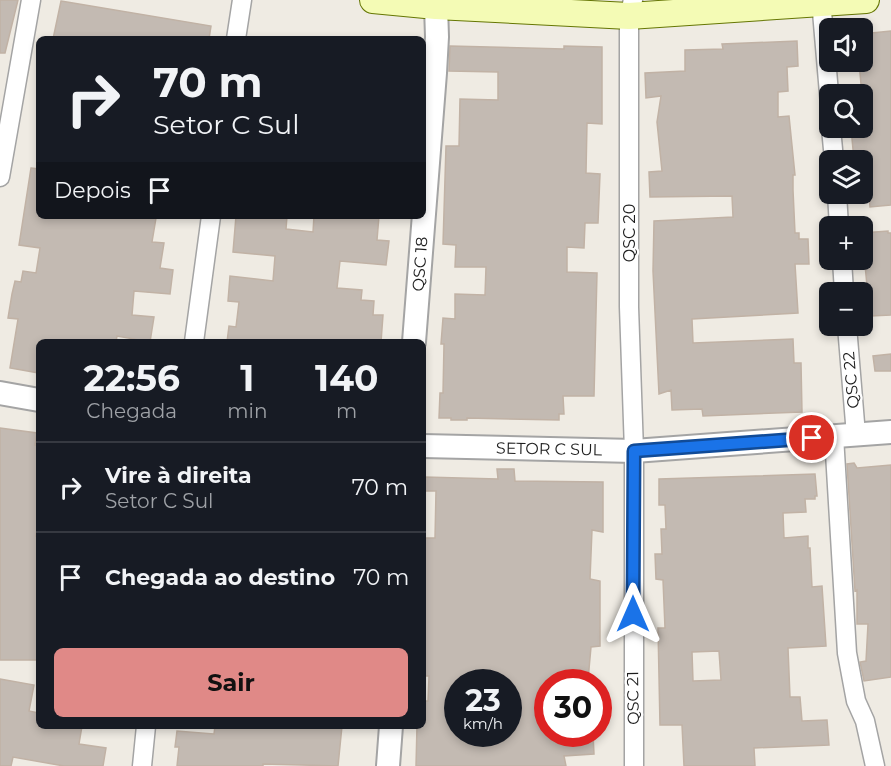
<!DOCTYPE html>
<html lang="pt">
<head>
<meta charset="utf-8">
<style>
	body { margin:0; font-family:Montserrat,sans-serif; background:#242831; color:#f1f3f6; height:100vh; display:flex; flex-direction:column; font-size:22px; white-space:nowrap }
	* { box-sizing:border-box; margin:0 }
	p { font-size:20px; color:#9ea1a6 }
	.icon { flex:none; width:33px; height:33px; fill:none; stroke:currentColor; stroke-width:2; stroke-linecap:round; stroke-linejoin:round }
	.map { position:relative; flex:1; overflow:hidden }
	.panel { position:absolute; left:36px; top:339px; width:390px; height:390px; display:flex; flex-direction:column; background:#171b24; border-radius:9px; box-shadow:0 3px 9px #0003 }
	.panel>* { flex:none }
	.top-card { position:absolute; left:36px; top:36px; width:390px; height:183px; border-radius:9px; box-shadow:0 3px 9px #0003; background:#171b24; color:#f1f3f6; overflow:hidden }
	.buttons { position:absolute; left:819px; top:18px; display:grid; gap:12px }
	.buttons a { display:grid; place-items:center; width:54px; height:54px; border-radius:9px; background:#171b24; box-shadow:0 3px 9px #0003; font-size:30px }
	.speed { position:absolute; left:444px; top:669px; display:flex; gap:12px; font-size:30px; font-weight:700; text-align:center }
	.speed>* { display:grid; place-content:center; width:78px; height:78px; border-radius:50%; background:#171b24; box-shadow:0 3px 9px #0003; line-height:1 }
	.speed small { font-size:15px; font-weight:400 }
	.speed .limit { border:9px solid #d22; background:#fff; color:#111 }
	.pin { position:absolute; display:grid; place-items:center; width:51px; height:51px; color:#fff; margin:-26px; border:3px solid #fff; border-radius:50%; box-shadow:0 2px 6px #0007 }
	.me { position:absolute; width:66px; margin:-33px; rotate:0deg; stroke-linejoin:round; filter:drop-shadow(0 0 4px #0008) }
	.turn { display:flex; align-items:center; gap:21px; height:126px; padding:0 18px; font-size:27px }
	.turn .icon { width:78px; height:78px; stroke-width:2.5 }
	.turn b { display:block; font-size:42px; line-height:51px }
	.then { display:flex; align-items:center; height:57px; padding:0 18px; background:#0003; gap:12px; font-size:22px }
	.eta { display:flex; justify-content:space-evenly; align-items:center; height:102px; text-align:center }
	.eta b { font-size:36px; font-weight:700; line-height:42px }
	.cta { display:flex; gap:12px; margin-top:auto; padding:12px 18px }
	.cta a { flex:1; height:69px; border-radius:9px; background:#e08987; color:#111; font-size:24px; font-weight:700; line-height:69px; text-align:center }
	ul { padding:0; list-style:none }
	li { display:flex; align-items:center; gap:18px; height:90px; padding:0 18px; border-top:2px solid #363941 }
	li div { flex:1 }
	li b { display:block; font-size:22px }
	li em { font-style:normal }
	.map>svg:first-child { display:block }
</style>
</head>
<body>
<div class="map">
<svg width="891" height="766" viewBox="0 0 891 766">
	<rect width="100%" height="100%" fill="#efebe3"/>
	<path fill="#c3bab2" stroke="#c1b2a5" stroke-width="1.5" fill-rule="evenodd" d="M0 0H18L5 53H0Z
		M61 1 211 26 209 39H53Z
		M891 31V205L870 207 868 183 862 184V160H854L851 128H862V84H861L859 62H862V34Z
		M797 41 798 66 787 67 788 91 778 92V117L789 116 795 175H793V190L795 233H799V239H808L809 264H795L798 313 692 319 693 343 793 339 794 363H801L802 412 703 416 702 409 672 410 671 390 659 394 653 271 654 221 733 217 732 196 650 197 649 172 662 171 657 122 661 96 646 98 645 73 685 71V50L723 49 722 44Z
		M450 46 564 49V46L602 47V124L587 123 586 173 600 174 598 223H585L584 248 567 247V272L597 273 594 396H563L564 414H559V420L467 418V420H451V418H439L440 393H443L444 344H441L443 318 455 319V294L485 295 486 267H455L456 245 443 244 446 146H459L460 99 498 100V72L449 71Z
		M31 168 39 169V216L156 218 152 242 164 243 160 268 173 270 170 294 134 291 132 315 154 317 150 342 117 336 116 342H39V373L10 368 18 319 8 318 12 294 15 281 21 282 23 271 36 273 40 248 19 245Z
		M236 216H287L286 229 313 232 314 216H379L377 240 389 241 386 265 340 261 337 288 362 290 361 300 374 301 373 315H383L381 342H227L229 326 236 327 239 302 228 301 230 276 273 281 275 256 233 252Z
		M888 231V233H891V315L871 316 870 307H869L862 233Z
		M891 354V371H875L873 356Z
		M0 428 37 433 35 445 39 446V519L36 536H39V660H0Z
		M854 463 857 468 891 465V677L864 681 860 662 866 661 868 624H857V590L855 591 847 464Z
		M497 469H514L515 481 603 482V532L592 530 590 579 600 581V646L591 647 588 680H557V682H548V704H546L545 730H548V734H593L594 754 564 756 566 766H416L417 726H423V701H428L429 676H423V538H435L436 491H425V477L498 479ZM458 682H508V734H458Z
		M815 474 817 496H815V499H805L806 512 783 513 784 538 808 536V548H810L812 587 822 586 826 646 788 648 790 697H800L802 721 827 720 829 745 754 748 755 766H684L682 725H660L658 628H665L663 580 656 579 655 554H662L661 529H666L665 505H659V479ZM719 651 721 680 693 681 692 652Z
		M0 679 34 685 29 711 39 713V726H82L79 744 106 748 103 766H64L13 757 11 766H0Z
		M215 726H342L338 766 263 764V766H177L179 747H175L177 731 214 734Z"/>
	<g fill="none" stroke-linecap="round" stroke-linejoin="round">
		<g stroke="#a4a4a4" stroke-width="21">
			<path id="minor" d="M633 0 629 16V307L634 451V766
				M821 0 830 105
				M236 39 242 0
				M831 128 834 160
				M0 177 31 0
				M837 194 839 226
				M842 260 844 292
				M847 326 856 435
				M194 342 211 216
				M834 436 847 653 856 701 865 721 875 766
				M142 766 146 726"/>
		</g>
		<g stroke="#a4a4a4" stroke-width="26">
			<path id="tertiary" d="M414 342 435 73 437 37 436 6
				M0 393 39 400
				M423 446 634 451 891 432
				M388 766 391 726"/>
		</g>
		<g stroke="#657603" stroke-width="28">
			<path id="secondary" d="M373 0 436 6 629 16 866 0"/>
		</g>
		<use href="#minor" stroke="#fff" stroke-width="18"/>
		<use href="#tertiary" stroke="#fff" stroke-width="22"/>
		<use href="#secondary" stroke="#f4fbb5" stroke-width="26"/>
	</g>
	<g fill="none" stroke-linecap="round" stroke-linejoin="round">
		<g stroke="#114b97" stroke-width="15">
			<path id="route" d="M633 614 634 451 812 438"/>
		</g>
		<use href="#route" stroke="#1a73e8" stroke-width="10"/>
	</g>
	<g text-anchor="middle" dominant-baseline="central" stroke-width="4.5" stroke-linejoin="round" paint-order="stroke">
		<g font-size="16" fill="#1d1d1d" stroke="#fff">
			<text transform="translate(629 233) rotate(-90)">QSC 20</text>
			<text transform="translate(420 264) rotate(-86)">QSC 18</text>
			<text transform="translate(851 380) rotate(-95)">QSC 22</text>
			<text transform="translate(549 449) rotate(1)">SETOR C SUL</text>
			<text transform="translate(633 698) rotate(-91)">QSC 21</text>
		</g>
	</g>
</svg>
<div class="buttons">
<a><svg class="icon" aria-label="sound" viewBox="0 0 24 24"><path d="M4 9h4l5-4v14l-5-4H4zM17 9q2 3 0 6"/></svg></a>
<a><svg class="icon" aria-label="search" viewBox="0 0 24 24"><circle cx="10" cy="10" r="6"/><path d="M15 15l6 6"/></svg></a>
<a><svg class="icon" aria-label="layers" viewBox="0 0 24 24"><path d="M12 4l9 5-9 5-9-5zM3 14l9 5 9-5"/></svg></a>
<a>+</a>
<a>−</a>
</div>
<div class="speed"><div>23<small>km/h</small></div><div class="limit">30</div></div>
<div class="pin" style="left:812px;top:438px;background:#d93025"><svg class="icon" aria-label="arrive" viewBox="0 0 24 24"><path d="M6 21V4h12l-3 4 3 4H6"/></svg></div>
<svg class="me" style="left:633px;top:614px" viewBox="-20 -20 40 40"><path d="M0-17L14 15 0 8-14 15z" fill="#1a73e8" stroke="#fff" stroke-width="4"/></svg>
<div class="top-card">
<div class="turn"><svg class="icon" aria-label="right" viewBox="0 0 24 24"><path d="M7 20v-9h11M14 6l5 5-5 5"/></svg><div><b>70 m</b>Setor C Sul</div></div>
<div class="then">Depois<svg class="icon" aria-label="arrive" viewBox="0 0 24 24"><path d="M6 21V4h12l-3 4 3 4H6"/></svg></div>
</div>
<section class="panel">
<div class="eta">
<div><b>22:56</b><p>Chegada</p></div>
<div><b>1</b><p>min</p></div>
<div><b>140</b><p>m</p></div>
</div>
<ul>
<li><svg class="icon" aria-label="right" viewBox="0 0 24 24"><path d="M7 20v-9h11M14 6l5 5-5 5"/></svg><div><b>Vire à direita</b><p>Setor C Sul</p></div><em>70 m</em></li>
<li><svg class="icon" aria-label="arrive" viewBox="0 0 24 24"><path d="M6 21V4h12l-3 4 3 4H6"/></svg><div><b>Chegada ao destino</b></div><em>70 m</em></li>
</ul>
<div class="cta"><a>Sair</a></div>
</section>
</div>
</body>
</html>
